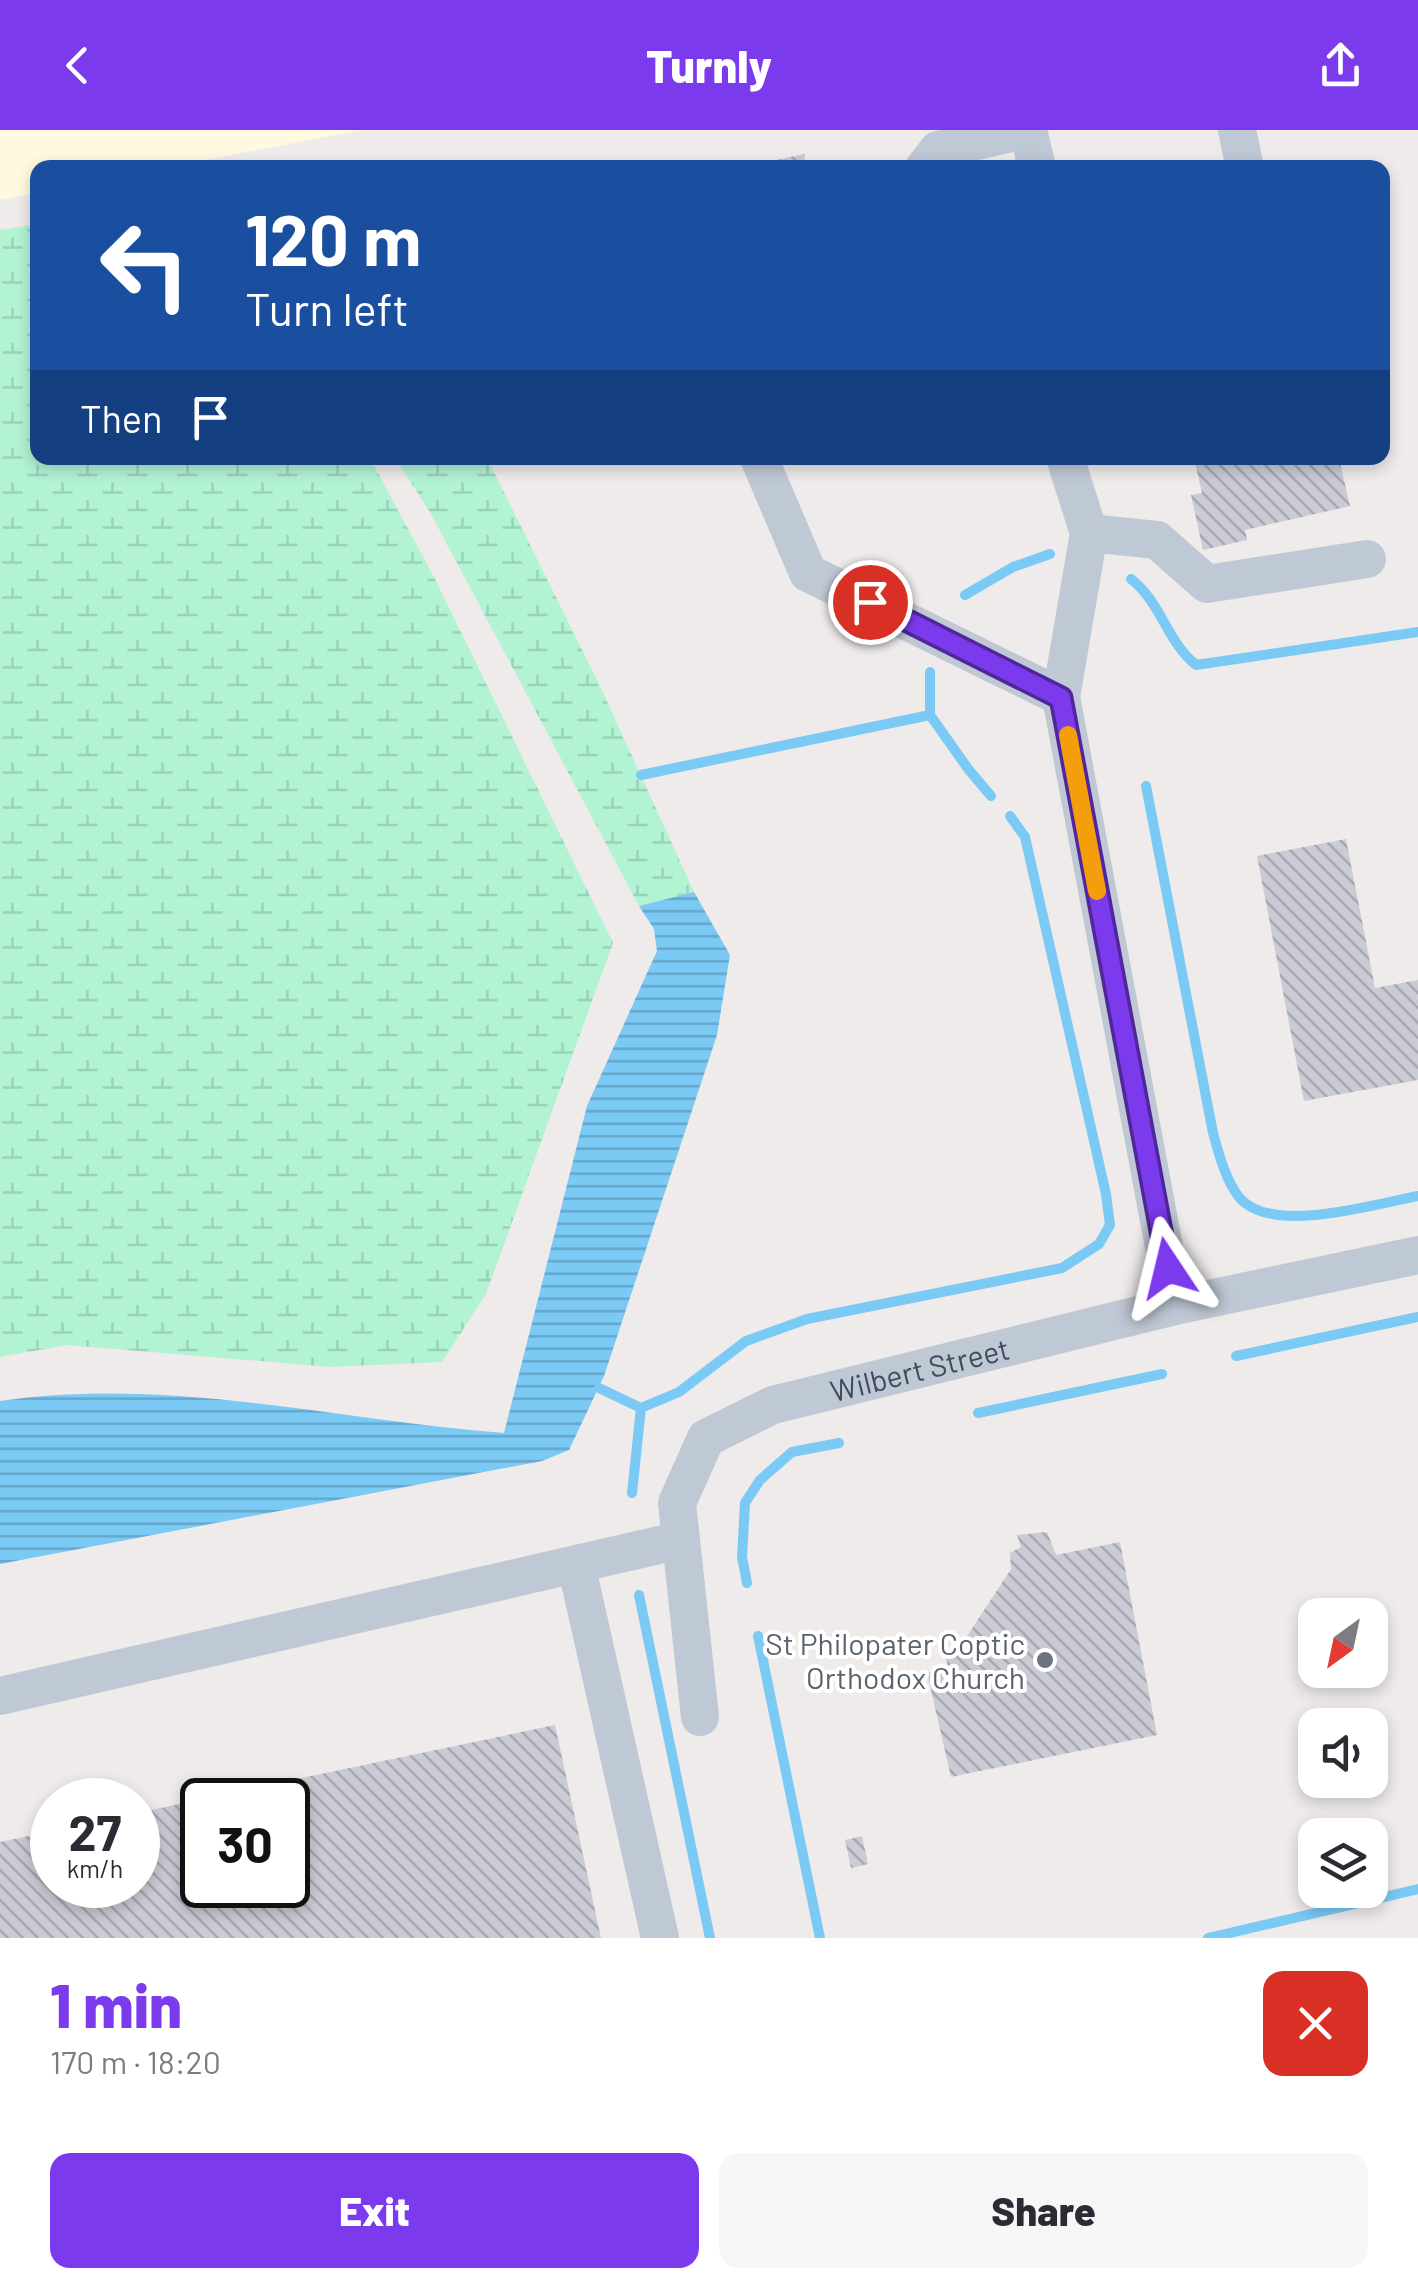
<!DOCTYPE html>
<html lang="en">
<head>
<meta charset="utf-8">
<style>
	body { margin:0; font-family:Barlow,sans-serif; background:#f7f7f7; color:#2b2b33; height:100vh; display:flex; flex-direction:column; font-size:38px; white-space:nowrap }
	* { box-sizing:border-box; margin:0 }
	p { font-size:32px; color:#7c7c81 }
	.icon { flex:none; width:55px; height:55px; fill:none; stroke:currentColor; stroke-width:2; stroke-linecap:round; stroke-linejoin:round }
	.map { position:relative; height:1808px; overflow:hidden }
	.sheet { display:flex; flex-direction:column; background:#fff; flex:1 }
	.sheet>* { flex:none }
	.banner { position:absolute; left:30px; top:30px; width:1360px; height:305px; border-radius:20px; box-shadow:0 5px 15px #0003; background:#1a4fa0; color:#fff; overflow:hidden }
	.needle { width:65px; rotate:213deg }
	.fabs { position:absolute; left:1298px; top:1468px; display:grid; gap:20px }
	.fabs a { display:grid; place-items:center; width:90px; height:90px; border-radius:20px; background:#fff; box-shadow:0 5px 15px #0003; font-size:50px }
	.speed { position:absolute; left:30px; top:1648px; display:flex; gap:20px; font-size:50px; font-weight:700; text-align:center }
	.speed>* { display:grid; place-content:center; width:130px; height:130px; border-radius:50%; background:#fff; box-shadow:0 5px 15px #0003; line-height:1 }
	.speed small { font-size:25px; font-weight:400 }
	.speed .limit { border:5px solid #111; border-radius:15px; background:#fff; color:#111 }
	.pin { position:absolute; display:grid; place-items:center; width:85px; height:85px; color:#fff; margin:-42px; border:5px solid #fff; border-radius:50%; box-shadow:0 2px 10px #0007 }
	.me { position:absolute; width:110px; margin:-55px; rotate:350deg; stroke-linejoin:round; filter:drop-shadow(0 0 8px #0008) }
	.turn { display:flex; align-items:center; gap:35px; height:210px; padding:0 50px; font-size:45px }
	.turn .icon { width:130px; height:130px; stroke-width:2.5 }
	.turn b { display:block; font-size:70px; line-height:85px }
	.then { display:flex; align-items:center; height:95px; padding:0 50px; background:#0003; gap:20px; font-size:38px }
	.round { display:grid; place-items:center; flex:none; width:105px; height:105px; border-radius:20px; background:#f7f7f7 }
	.overview { display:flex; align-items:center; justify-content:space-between; height:170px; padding:0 50px }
	h1 { font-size:60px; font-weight:800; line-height:75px; color:#7c3aed }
	.action { display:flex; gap:20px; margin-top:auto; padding:20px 50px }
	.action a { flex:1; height:115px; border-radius:20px; background:#7c3aed; color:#fff; font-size:40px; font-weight:800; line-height:115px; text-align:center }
	.action a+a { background:#f7f7f7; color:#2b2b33 }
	header { display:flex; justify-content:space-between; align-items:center; height:130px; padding:0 50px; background:#7c3aed; color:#fff; font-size:45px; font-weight:800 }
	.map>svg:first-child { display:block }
</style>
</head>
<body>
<header><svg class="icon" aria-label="back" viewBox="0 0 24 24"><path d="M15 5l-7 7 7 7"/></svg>Turnly<svg class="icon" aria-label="share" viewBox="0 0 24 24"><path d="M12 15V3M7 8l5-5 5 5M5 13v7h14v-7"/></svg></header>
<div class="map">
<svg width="1418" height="1808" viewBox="0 0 1418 1808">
	<defs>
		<pattern id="wetland-marsh" width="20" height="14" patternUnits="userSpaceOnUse" patternTransform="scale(2.5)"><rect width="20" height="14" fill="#b2f3d4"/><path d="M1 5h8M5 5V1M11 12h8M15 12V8" fill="none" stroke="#9ad2b8"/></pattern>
		<pattern id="water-rules" width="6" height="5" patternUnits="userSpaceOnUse" patternTransform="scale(2.5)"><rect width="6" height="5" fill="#7acaf5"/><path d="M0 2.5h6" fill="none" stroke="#66a6c9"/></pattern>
		<pattern id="building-back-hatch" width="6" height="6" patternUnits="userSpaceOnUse" patternTransform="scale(2.5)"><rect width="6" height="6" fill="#cacbd4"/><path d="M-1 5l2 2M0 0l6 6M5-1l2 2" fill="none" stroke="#a6a7af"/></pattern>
	</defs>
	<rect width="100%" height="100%" fill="#eeebea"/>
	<path fill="#fef9df" d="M0 0H362L169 37 38 38 37 63 0 70Z"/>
	<path fill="url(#wetland-marsh)" d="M37 94 38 328H370L435 449 613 813 486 1164 442 1232 331 1237 67 1215 0 1227V100Z
		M395 328H487L600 556 694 762 639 776 430 382Z"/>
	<path fill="url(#water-rules)" d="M694 762 730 825 717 905 604 1246 569 1320 542 1331 0 1434V1271C169 1246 336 1290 504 1303L587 976 657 821 654 799 639 776Z"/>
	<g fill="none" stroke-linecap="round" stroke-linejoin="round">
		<path stroke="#7acaf5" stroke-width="10" d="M1131 449C1161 472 1167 512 1196 535L1418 502
			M965 465 1013 437 1050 424
			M930 542V585L969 640 991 666
			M641 645 930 585
			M1146 656 1213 1003C1219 1024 1225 1049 1239 1067 1270 1106 1375 1074 1418 1066
			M1236 1226 1418 1187
			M599 1258 641 1278
			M978 1283 1162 1244
			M632 1363 641 1278 679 1262 746 1211 807 1189 1062 1138 1099 1114 1110 1095 1106 1064 1025 707 1010 686
			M747 1453 742 1427 745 1373 760 1350 792 1322 839 1313
			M639 1465 710 1808
			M758 1506 820 1808
			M1208 1808 1418 1759"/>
	</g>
	<path fill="url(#building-back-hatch)" d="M804 24 807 38H750V36Z
		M1194 328H1339L1350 376 1245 400 1247 410 1203 420 1191 365 1202 363Z
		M1346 709 1375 858 1418 850V950L1304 971 1257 726Z
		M1047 1402 1056 1425 1120 1412 1157 1605 951 1647 927 1543 948 1538 945 1521 960 1517 1011 1439 1010 1423 1021 1417 1017 1405Z
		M555 1595 601 1808H0V1712L52 1701V1755H138V1683L202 1669V1755H288V1670L206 1668Z
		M862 1706 868 1734 851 1738 845 1710Z"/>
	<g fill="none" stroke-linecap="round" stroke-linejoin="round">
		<g stroke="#bfc8d5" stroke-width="38">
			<path d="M1028 0 1037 38"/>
			<path d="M1237 0 1245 38"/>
			<path d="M924 38 938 20 1024 0"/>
			<path d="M759 328 808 443 1061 567"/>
			<path d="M1065 328 1089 403"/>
			<path d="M1175 1176 1061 567 1089 403 1157 410 1207 454 1367 429"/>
			<path d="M576 1434 660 1808"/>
			<path d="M0 1566 681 1410"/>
			<path id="s1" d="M700 1587 677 1373 706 1308 773 1275 1175 1176 1418 1125"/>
		</g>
	</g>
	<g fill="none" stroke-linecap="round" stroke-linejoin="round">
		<g stroke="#51269a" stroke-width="25">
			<path id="route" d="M870 472 1061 568 1168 1138"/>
		</g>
		<use href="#route" stroke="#7c3aed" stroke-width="18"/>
		<path stroke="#f59e0b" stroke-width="18" d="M1068 605 1097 761"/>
	</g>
	<circle fill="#6b7280" stroke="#fff" stroke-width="4" cx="1045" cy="1530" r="10"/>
	<g text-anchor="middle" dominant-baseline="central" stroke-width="8" stroke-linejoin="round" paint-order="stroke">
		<g font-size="30" fill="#424b5a" stroke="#fff">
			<text stroke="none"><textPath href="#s1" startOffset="512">Wilbert Street</textPath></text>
		</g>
		<g font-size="30" fill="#5b616d" stroke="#fff" text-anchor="end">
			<text x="1025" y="1513">St Philopater Coptic<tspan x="1025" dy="34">Orthodox Church</tspan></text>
		</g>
	</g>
</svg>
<div class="fabs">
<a><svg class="needle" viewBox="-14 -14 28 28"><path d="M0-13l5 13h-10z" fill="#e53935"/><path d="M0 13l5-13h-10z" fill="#7c7c81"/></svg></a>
<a><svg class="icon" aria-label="sound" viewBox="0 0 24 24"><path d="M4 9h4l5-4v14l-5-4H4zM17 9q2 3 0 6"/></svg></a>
<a><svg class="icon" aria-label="layers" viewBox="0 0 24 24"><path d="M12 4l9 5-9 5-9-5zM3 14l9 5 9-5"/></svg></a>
</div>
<div class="speed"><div>27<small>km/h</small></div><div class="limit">30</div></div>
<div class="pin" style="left:870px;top:472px;background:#d93025"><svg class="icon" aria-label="arrive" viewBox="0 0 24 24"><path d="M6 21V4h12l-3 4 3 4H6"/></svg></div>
<svg class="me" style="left:1168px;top:1138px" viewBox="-20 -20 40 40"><path d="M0-17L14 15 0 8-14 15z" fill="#7c3aed" stroke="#fff" stroke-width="4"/></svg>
<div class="banner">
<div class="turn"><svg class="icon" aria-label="left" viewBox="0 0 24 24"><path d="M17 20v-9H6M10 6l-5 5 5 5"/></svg><div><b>120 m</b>Turn left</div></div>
<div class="then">Then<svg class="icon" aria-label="arrive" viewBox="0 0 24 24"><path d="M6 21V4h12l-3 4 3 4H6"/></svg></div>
</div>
</div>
<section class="sheet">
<div class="overview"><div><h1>1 min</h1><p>170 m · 18:20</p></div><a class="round" style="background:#d93025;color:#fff"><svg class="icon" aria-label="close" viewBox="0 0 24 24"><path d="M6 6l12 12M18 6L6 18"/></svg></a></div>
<div class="action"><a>Exit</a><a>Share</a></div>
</section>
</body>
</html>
